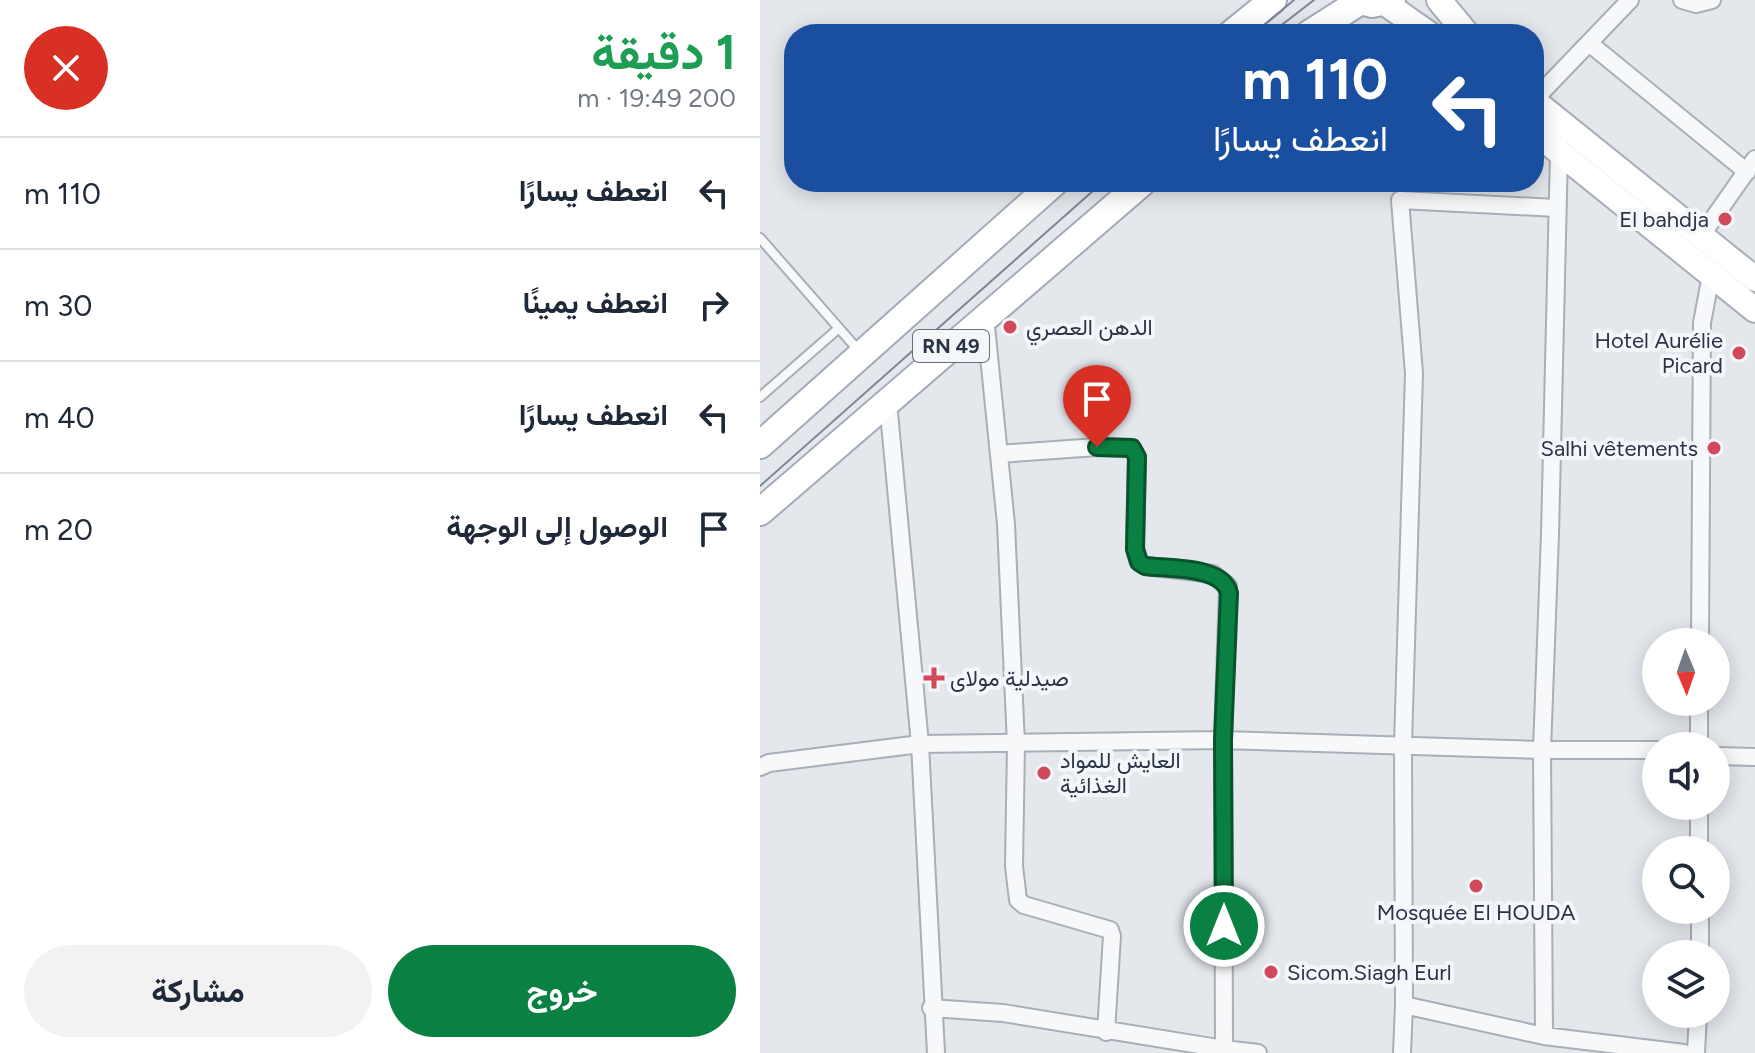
<!DOCTYPE html>
<html lang="ar">
<head>
<meta charset="utf-8">
<style>
	body { margin:0; font-family:Figtree,Vazirmatn,sans-serif; background:#f2f2f3; color:#1f2937; direction:rtl; height:100vh; display:flex; flex-direction:column; font-size:30px; white-space:nowrap }
	* { box-sizing:border-box; margin:0 }
	p { font-size:26px; color:#747a83 }
	.icon { flex:none; width:44px; height:44px; fill:none; stroke:currentColor; stroke-width:2; stroke-linecap:round; stroke-linejoin:round }
	.map { position:relative; flex:1; overflow:hidden; direction:ltr }
	.side { display:flex; flex-direction:column; background:#fff; width:760px }
	.side>* { flex:none }
	.banner { position:absolute; left:24px; top:24px; width:760px; height:168px; border-radius:32px; box-shadow:0 4px 20px #0003; direction:rtl; background:#1a4fa0; color:#fff; overflow:hidden }
	.needle { width:52px; rotate:178deg }
	.controls { position:absolute; left:882px; top:628px; display:grid; gap:16px }
	.controls a { display:grid; place-items:center; width:88px; height:88px; border-radius:50%; background:#fff; box-shadow:0 4px 20px #0003; font-size:40px }
	.pin { position:absolute; display:grid; place-items:center; width:68px; height:68px; color:#fff; margin:-82px -34px; border-radius:50% 50% 50% 0; rotate:-45deg; box-shadow:0 0 8px #0007 }
	.pin .icon { rotate:45deg }
	.me { position:absolute; width:88px; margin:-44px; rotate:0deg; stroke-linejoin:round; filter:drop-shadow(0 0 6px #0008) }
	.turn { display:flex; align-items:center; gap:28px; height:168px; padding:0 24px; font-size:36px }
	.turn .icon { width:104px; height:104px; stroke-width:2.5 }
	.turn b { display:block; font-size:56px; line-height:68px }
	.round { display:grid; place-items:center; flex:none; width:84px; height:84px; border-radius:42px; background:#f2f2f3 }
	.overview { display:flex; align-items:center; justify-content:space-between; height:136px; padding:0 24px }
	h1 { font-size:48px; font-weight:700; line-height:60px; color:#1e9e55 }
	.primary-button { display:flex; gap:16px; margin-top:auto; padding:16px 24px }
	.primary-button a { flex:1; height:92px; border-radius:48px; background:#0b8043; color:#fff; font-size:32px; font-weight:700; line-height:92px; text-align:center }
	.primary-button a+a { background:#f2f2f3; color:#1f2937 }
	ul { padding:0; list-style:none }
	li { display:flex; align-items:center; gap:24px; height:112px; padding:0 24px; border-top:2px solid #e0e1e3 }
	li div { flex:1 }
	li b { display:block; font-size:30px }
	li em { font-style:normal }
	main { display:flex; flex:1; min-height:0 }
	.map>svg:first-child { display:block }
</style>
</head>
<body>
<main>
<div class="map">
<svg width="995" height="1053" viewBox="0 0 995 1053">
	<rect width="100%" height="100%" fill="#e4e7ec"/>
	<g fill="none" stroke-linecap="round" stroke-linejoin="round">
		<g stroke="#a9aeb7" stroke-width="12">
			<path id="lane" d="M0 238 99 351
				M0 397 79 328"/>
		</g>
		<g stroke="#a9aeb7" stroke-width="20">
			<path id="street" d="M922 0 936 4 952 0
				M829 43 987 172
				M774 100 870 0
				M941 236 995 159
				M225 317 246 524 256 744 254 866 258 900 264 905 350 930 352 936 346 1032
				M128 402 160 744 176 1053
				M239 454 337 447 372 448 377 457 375 549 379 562 385 566 453 574 468 586 463 740 464 1049 498 1053
				M940 642 942 323 951 275
				M939 746V702
				M956 756 995 757
				M0 767 9 763 160 744 463 740 782 750H896
				M939 806V850
				M940 910V954
				M644 1005 784 1036 924 1053
				M171 1008 243 1013 464 1049
				M784 1036 782 750 790 534 799 152
				M642 1053 644 1005 643 745 654 373 640 200 796 208
				M936 1053 938 1014"/>
		</g>
		<g stroke="#a9aeb7" stroke-width="28">
			<path id="secondary" d="M679 0 707 34
				M625 3 669 34
				M774 101 995 279
				M774 130 799 152 995 310"/>
		</g>
		<g stroke="#a3abb8" stroke-width="30">
			<path id="primary" d="M597 0 612 4 632 0
				M471 34 513 0
				M549 34 599 2
				M0 445 295 182
				M0 512 383 182"/>
		</g>
		<use href="#lane" stroke="#f7f8fa" stroke-width="8"/>
		<use href="#street" stroke="#f7f8fa" stroke-width="16"/>
		<use href="#secondary" stroke="#fff" stroke-width="24"/>
		<use href="#primary" stroke="#fff" stroke-width="26"/>
		<path stroke="#7d8696" stroke-width="2" d="M493 34 534 0
			M510 34 554 0
			M0 486 343 182"/>
	</g>
	<g fill="none" stroke-linecap="round" stroke-linejoin="round">
		<g stroke="#07532c" stroke-width="20">
			<path id="route" d="M337 447 372 448 377 457 375 549 379 562 385 566C410 569 463 566 469 593L463 740 464 926"/>
		</g>
		<use href="#route" stroke="#0b8043" stroke-width="14"/>
	</g>
	<g fill="#d1495b" stroke="#f4f6f9" stroke-width="3">
		<circle cx="965" cy="219" r="8"/>
		<circle cx="250" cy="327" r="8"/>
		<circle cx="979" cy="353" r="8"/>
		<circle cx="954" cy="448" r="8"/>
		<path d="M170 666h8v8h8v8h-8v8h-8v-8h-8v-8h8z"/>
		<circle cx="284" cy="773" r="8"/>
		<circle cx="716" cy="886" r="8"/>
		<circle cx="511" cy="972" r="8"/>
	</g>
	<g text-anchor="middle" dominant-baseline="central" stroke-width="8" stroke-linejoin="round" paint-order="stroke">
		<rect fill="#f4f6f9" stroke="#676e7b" stroke-width="2" x="153" y="330" width="76" height="32" rx="6"/>
		<g font-size="20" font-weight="bold" fill="#2b3445">
			<text x="191" y="346">RN 49</text>
		</g>
		<g font-size="22" fill="#2b3445" stroke="#f4f6f9" text-anchor="start">
			<text x="949" y="219" text-anchor="end">El bahdja</text>
			<text x="266" y="327">الدهن العصري</text>
			<text x="963" y="340" text-anchor="end">Hotel Aurélie<tspan x="963" dy="25">Picard</tspan></text>
			<text x="938" y="448" text-anchor="end">Salhi vêtements</text>
			<text x="190" y="678">صيدلية مولاى</text>
			<text x="300" y="760">العايش للمواد<tspan x="300" dy="25">الغذائية</tspan></text>
			<text x="716" y="912" text-anchor="middle">Mosquée El HOUDA</text>
			<text x="527" y="972">Sicom.Siagh Eurl</text>
		</g>
	</g>
</svg>
<div class="controls">
<a><svg class="needle" viewBox="-14 -14 28 28"><path d="M0-13l5 13h-10z" fill="#e53935"/><path d="M0 13l5-13h-10z" fill="#747a83"/></svg></a>
<a><svg class="icon" aria-label="sound" viewBox="0 0 24 24"><path d="M4 9h4l5-4v14l-5-4H4zM17 9q2 3 0 6"/></svg></a>
<a><svg class="icon" aria-label="search" viewBox="0 0 24 24"><circle cx="10" cy="10" r="6"/><path d="M15 15l6 6"/></svg></a>
<a><svg class="icon" aria-label="layers" viewBox="0 0 24 24"><path d="M12 4l9 5-9 5-9-5zM3 14l9 5 9-5"/></svg></a>
</div>
<div class="pin" style="left:337px;top:447px;background:#d93025"><svg class="icon" aria-label="arrive" viewBox="0 0 24 24"><path d="M6 21V4h12l-3 4 3 4H6"/></svg></div>
<svg class="me" style="left:464px;top:926px" viewBox="-20 -20 40 40"><circle r="17" fill="#0b8043" stroke="#fff" stroke-width="3"/><path d="M0-11L8 9 0 5-8 9z" fill="#fff"/></svg>
<div class="banner">
<div class="turn"><svg class="icon" aria-label="left" viewBox="0 0 24 24"><path d="M17 20v-9H6M10 6l-5 5 5 5"/></svg><div><b>110 m</b>انعطف يسارًا</div></div>
</div>
</div>
<section class="side">
<div class="overview"><div><h1>1 دقيقة</h1><p>200 m · 19:49</p></div><a class="round" style="background:#d93025;color:#fff"><svg class="icon" aria-label="close" viewBox="0 0 24 24"><path d="M6 6l12 12M18 6L6 18"/></svg></a></div>
<ul>
<li><svg class="icon" aria-label="left" viewBox="0 0 24 24"><path d="M17 20v-9H6M10 6l-5 5 5 5"/></svg><div><b>انعطف يسارًا</b></div><em>110 m</em></li>
<li><svg class="icon" aria-label="right" viewBox="0 0 24 24"><path d="M7 20v-9h11M14 6l5 5-5 5"/></svg><div><b>انعطف يمينًا</b></div><em>30 m</em></li>
<li><svg class="icon" aria-label="left" viewBox="0 0 24 24"><path d="M17 20v-9H6M10 6l-5 5 5 5"/></svg><div><b>انعطف يسارًا</b></div><em>40 m</em></li>
<li><svg class="icon" aria-label="arrive" viewBox="0 0 24 24"><path d="M6 21V4h12l-3 4 3 4H6"/></svg><div><b>الوصول إلى الوجهة</b></div><em>20 m</em></li>
</ul>
<div class="primary-button"><a>خروج</a><a>مشاركة</a></div>
</section>
</main>
</body>
</html>
